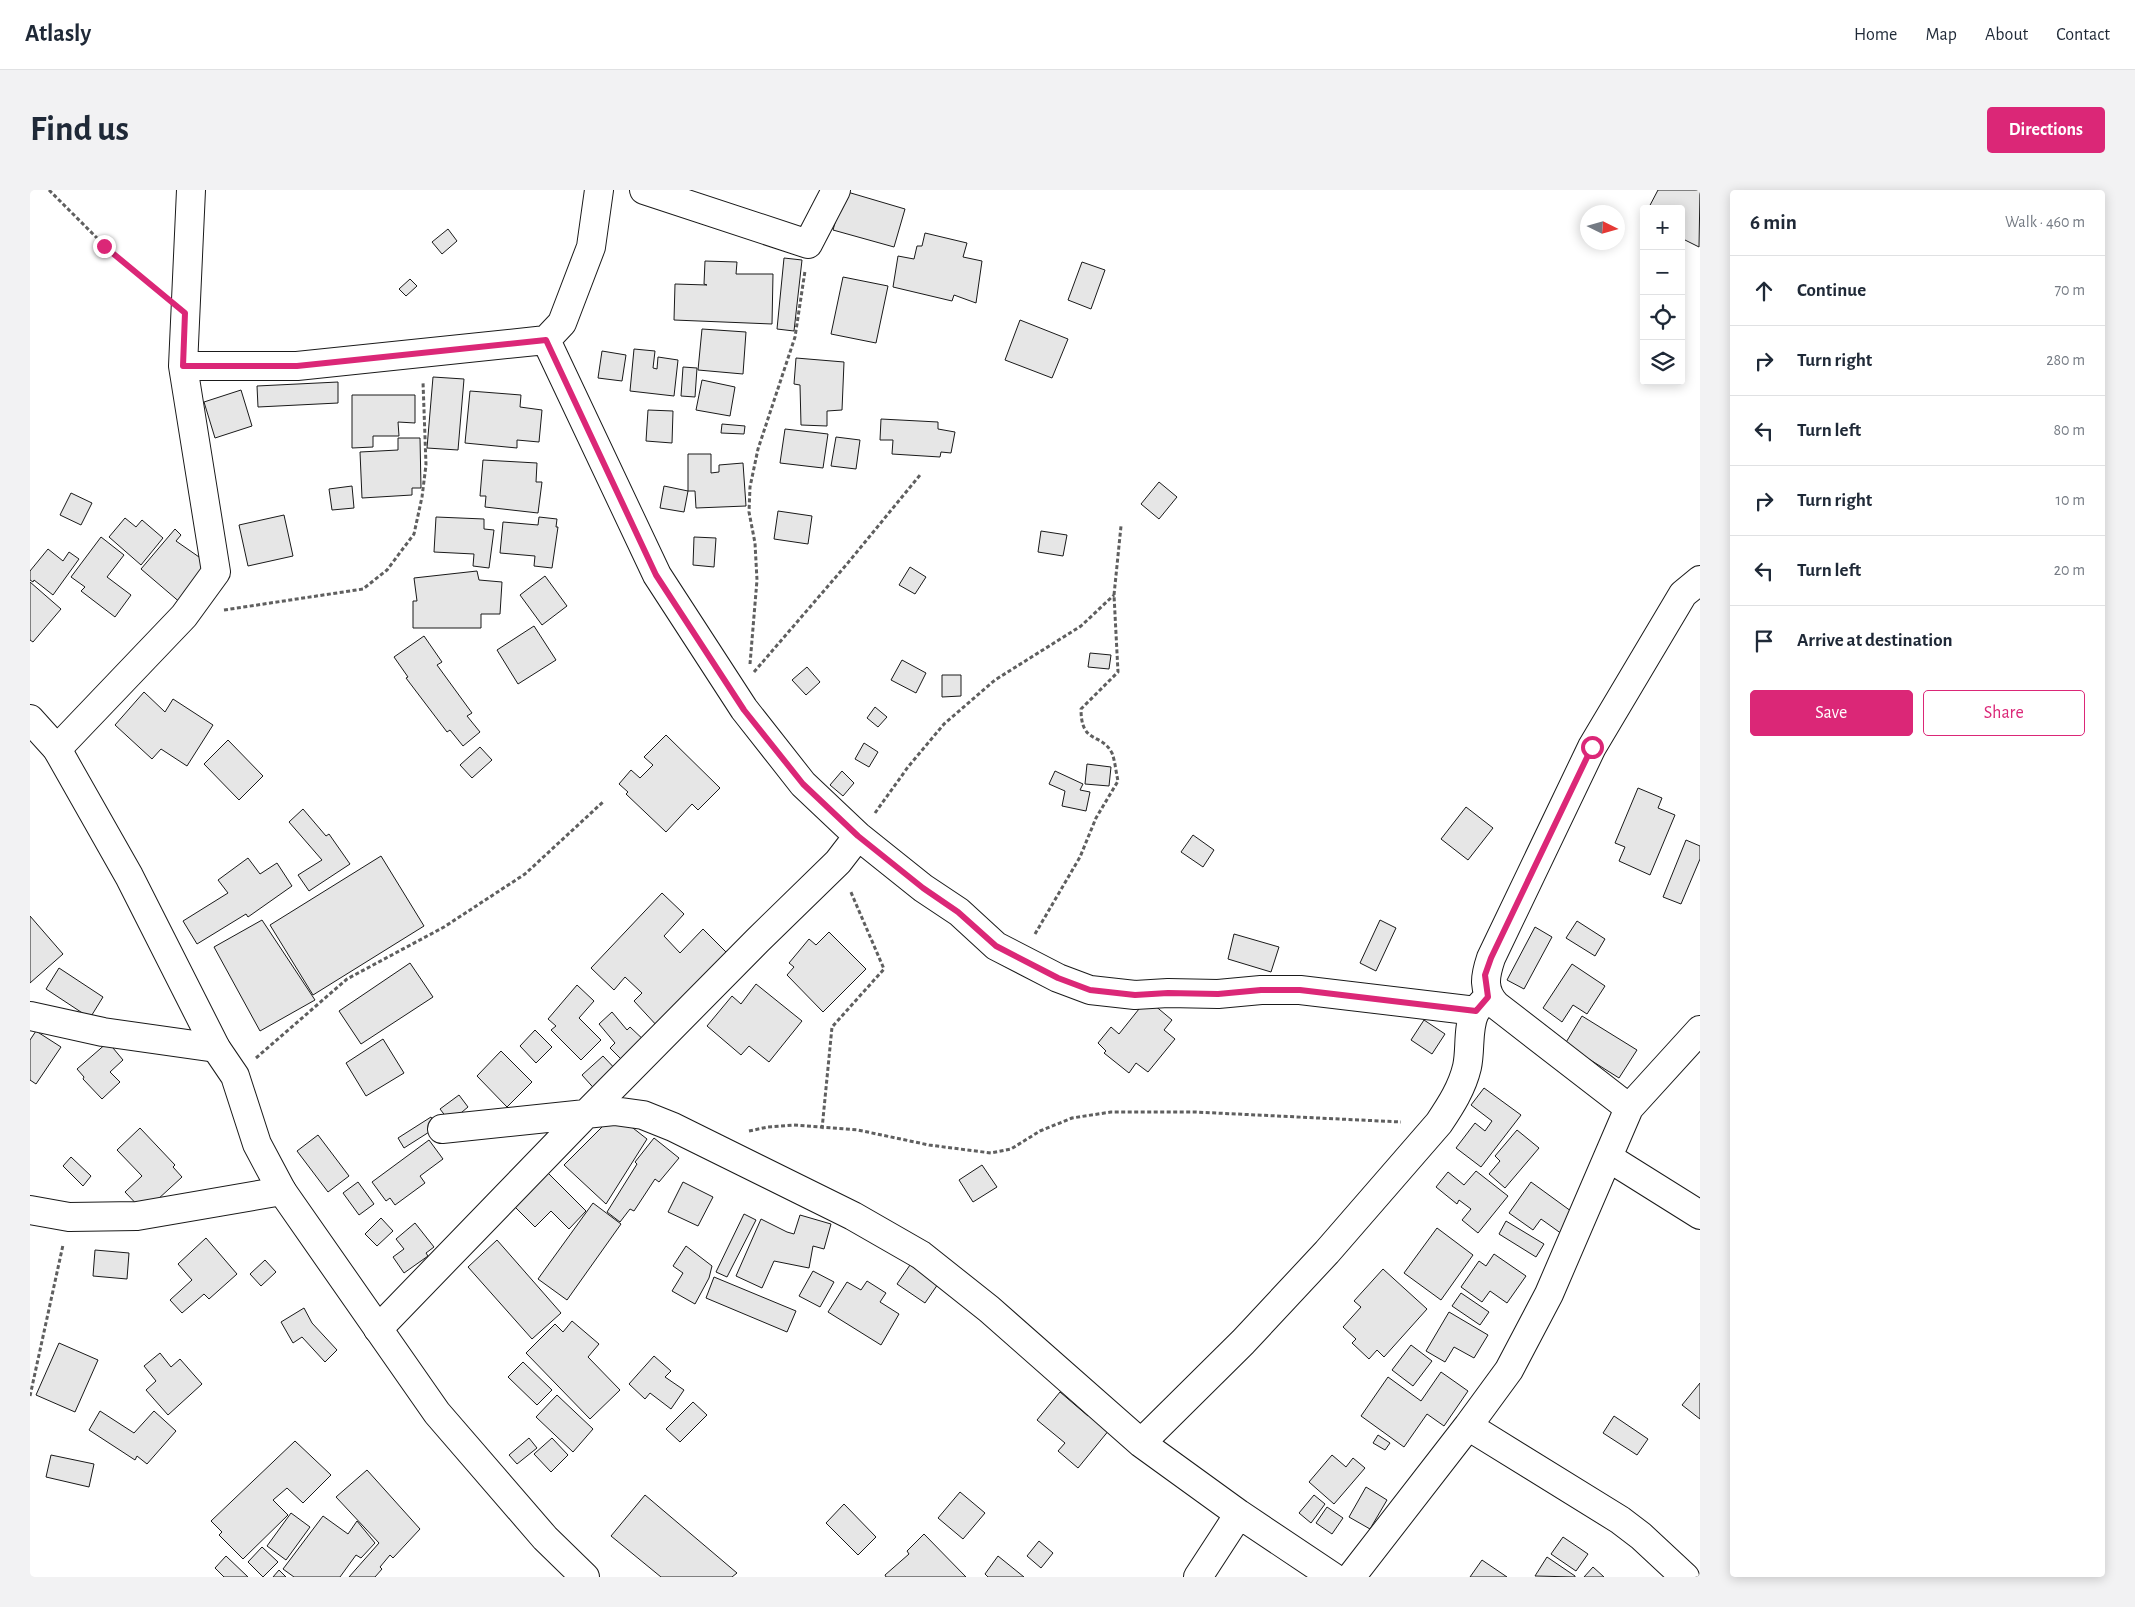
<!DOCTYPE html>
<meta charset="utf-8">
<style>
:root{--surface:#fff;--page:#f2f2f3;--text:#1f2937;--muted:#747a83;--line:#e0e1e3;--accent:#db2777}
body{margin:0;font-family:"Alegreya Sans",sans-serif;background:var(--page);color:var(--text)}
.controls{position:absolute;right:15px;top:15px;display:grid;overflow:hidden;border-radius:5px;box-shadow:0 2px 12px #0003}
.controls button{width:45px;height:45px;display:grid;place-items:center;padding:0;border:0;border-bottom:1px solid var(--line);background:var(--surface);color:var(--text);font:25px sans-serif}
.compass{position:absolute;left:1550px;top:15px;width:45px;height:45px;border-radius:50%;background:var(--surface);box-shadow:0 2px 12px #0003;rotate:95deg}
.stop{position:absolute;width:15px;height:15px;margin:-11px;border:4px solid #db2777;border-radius:50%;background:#fff}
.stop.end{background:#db2777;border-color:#fff;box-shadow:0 1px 5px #0008}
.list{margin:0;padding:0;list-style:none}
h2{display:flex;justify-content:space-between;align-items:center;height:65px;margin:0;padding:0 20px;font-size:21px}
h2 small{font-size:16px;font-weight:400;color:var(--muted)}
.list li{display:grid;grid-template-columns:32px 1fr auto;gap:15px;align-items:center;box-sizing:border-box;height:70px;padding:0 20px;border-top:1px solid var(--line)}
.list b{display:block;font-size:19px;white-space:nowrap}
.list em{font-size:16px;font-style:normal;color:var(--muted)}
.actions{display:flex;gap:10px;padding:15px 20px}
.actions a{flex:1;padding:11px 0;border:1px solid var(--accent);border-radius:5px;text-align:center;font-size:18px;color:var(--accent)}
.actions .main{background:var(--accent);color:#fff}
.icon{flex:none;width:28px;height:28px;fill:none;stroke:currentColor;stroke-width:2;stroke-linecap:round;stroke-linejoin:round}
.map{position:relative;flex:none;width:1670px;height:1387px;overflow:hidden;border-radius:5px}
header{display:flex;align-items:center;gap:30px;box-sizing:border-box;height:70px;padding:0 25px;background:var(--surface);border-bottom:1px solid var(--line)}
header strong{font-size:24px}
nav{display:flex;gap:28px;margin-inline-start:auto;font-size:18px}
.intro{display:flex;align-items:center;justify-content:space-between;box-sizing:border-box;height:120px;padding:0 30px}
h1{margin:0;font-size:35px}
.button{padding:12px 22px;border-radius:5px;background:var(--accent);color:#fff;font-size:18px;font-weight:700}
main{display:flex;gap:30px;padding:0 30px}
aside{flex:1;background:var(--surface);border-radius:5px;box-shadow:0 2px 12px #0003}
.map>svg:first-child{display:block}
.building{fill:#e6e6e6;stroke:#1a1a1a}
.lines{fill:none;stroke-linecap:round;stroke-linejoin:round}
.minor-casing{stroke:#1a1a1a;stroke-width:30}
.tertiary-casing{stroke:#1a1a1a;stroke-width:30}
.path{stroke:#5f5f5f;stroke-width:3;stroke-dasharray:4 2.5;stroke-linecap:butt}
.minor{stroke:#fff;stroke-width:28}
.tertiary{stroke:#fff;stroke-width:28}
.route{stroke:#db2777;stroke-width:6}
</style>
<header>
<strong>Atlasly</strong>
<nav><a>Home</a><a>Map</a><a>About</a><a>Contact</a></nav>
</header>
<div class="intro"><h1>Find us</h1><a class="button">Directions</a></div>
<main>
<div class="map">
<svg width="1670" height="1387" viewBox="0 0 1670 1387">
<rect width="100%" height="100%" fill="#fff"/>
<!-- building -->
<path class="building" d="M1628,0H1670L1669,57L1651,48V19H1618Z
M814,1L875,19L864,57L803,40Z
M418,39L427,51L412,64L402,52Z
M895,43L937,53L933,67L952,71L946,113L924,105L922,111L863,97L868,66L884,69L887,56H892Z
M754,68L772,70L764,141L747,139Z
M675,71L707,72L706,84H743L742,134L644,130L645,94L677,95L674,94Z
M1052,72L1075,80L1061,119L1038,110Z
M813,87L858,96L846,153L801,144Z
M380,89L387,96L376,106L369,99Z
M990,130L1038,149L1022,188L975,170Z
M672,139L716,142L713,184L668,180Z
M604,159L625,161L623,178L627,179L628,167L648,170L644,206L600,201Z
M572,161L596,165L592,191L568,188Z
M766,168L814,172L812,220L797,221V236L771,235L770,195L764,194Z
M653,177L667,178L665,207L651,206Z
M403,187L434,189L428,260L397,258Z
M672,190L705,197L700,226L666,220Z
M308,192V213L228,217L227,196Z
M211,200L222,236L185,248L174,212Z
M440,201L491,205L490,217L512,220L509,252L487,250V258L435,253Z
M322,205H385V233L368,232L369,246H343V257L322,258Z
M618,220L643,221L642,253L616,251Z
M851,229L908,232V239L925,242L921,263L911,262L910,267L862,264L863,250H850Z
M692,234L715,236L714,244L691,243Z
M755,239L798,244L793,278L750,273Z
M806,247L830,250L826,279L801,276Z
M368,248H390L391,298H382V305L332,308L330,262L368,260Z
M658,264H681V283L689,282V275L713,273L716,316L666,318L665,301H658Z
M453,270L507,273L506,292H512L508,323L455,317L456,306H450Z
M1129,292L1147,307L1129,329L1111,314Z
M322,296L324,318L302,320L299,299Z
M634,296L658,301L654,322L630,318Z
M41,303L62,313L51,335L30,325Z
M748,321L782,326L778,354L744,349Z
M254,325L263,366L218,376L209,335Z
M406,327L454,329V339L464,340L459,378L443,376L444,364L404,362Z
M509,327L527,329L526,337H528L522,378L504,376L505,366L470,363L473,332L508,335Z
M95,328L106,337L112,330L133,348L111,375L79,347Z
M145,339L151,345L146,351L182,376L152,414L111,379Z
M1011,341L1037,345L1033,366L1008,362Z
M71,347L94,365L77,387L101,405L85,427L51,401L55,397L41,387Z
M664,347L686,348L684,377L663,375Z
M18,359L33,371L39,362L49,369L23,405L4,390L3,392L0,390V381Z
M880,377L896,387L885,404L869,395Z
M447,381L449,390L472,392L470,424H451V438H383V411H387L384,388Z
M515,386L537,416L512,435L490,405Z
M0,392L31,419L3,452L0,450Z
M504,436L526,470L488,494L467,460Z
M394,446L412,472L407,475L442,523L437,526L450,542L433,556L420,540L417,542L376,488L378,487L364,467Z
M1060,463L1081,465L1079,479L1058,477Z
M872,470L896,483L886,503L861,490Z
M777,477L790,492L776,505L762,490Z
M912,485H931V506L912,507Z
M114,502L135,522L143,509L183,535L157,576L131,559L122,569L85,535Z
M845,517L857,527L848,537L837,528Z
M636,545L690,598L668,620L662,614L636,642L596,604L598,602L589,594L601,580L610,588L623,575L614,567Z
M198,550L233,586L209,610L174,574Z
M834,553L848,562L839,577L825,569Z
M450,557L462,570L442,588L430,575Z
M1057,574L1081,577L1079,596L1055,594Z
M812,581L824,593L813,606L800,595Z
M1025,581L1053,594L1050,600L1060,602L1056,621L1032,616L1035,601L1019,594Z
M1608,598L1632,608L1628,618L1645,625L1620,685L1589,671L1595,657L1585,653Z
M1436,617L1463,638L1438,670L1411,649Z
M273,619L296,646L299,644L320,674L279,701L268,685L292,670L259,632Z
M1163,645L1184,660L1173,677L1151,662Z
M1656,650L1670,656V669L1651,714L1633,707Z
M351,666L394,736L283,805L240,735Z
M218,668L230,684L247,673L262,696L218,727L216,724L167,754L153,731L198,703L188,690Z
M632,703L654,724L634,746L650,763L673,739L702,768L629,838L604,811L612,803L595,787L584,800L561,778Z
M0,726L33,764L0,793Z
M232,730L285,810L230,841L184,757Z
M1350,730L1366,738L1346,781L1330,773Z
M1547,731L1575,749L1565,766L1536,748Z
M1505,737L1522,747L1494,799L1477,790Z
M799,742L836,779L793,822L757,785L764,777L759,773L779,749L786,755Z
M1204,744L1249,757L1241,782L1198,769Z
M380,773L403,807L331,854L309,821Z
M1542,774L1575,796L1557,824L1543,815L1532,832L1513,818Z
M29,778L73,807L60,828L16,799Z
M726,794L772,831L739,872L719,856L711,865L677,836L702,806L711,814Z
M547,795L564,811L549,828L571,850L551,870L521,840L526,836L518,829Z
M1117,809L1142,830L1134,840L1145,849L1118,882L1106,873L1099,883L1074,863L1076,861L1068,853L1081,837L1089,844Z
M582,822L597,840L600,837L617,853L597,875L580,858L585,853L569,834Z
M1552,826L1607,860L1589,888L1535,854Z
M1394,830L1415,844L1402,864L1381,850Z
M505,840L522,857L506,873L490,856Z
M6,841L31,857L6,894L0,890V850Z
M353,849L374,883L336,906L316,873Z
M78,852L93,870L80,882L90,892L72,909L53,889L54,887L47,879Z
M471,861L502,892L477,917L447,886Z
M573,866L590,884L569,904L552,885Z
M1454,898L1491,925L1451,977L1426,958L1445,933L1455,941L1462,931L1441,915Z
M429,905L438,917L420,932L410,919Z
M585,924L617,949L576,1014L534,975Z
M401,927L407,937L374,958L368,948Z
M110,938L145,975L143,977L152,987L114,1022L95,1002L112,986L87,960Z
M1487,940L1509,958L1475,998L1459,984L1470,971L1465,966Z
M288,945L319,986L298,1002L267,961Z
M624,948L649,968L629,992L625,989L604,1021L600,1019L590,1032L577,1022L607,974L605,972Z
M399,950L413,969L390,986L395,993L365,1015L360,1008L356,1011L342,992Z
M41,967L61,986L53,996L33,976Z
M952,975L967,997L943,1012L929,990Z
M1446,981L1478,1006L1448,1043L1432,1030L1441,1019L1429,1010L1427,1014L1406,997L1418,982L1434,995Z
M517,982L556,1021L539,1039L521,1021L505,1037L484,1016Z
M328,992L344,1014L329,1025L313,1003Z
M653,992L683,1007L668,1036L638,1022Z
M1501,992L1545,1024L1532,1044L1511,1029L1503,1040L1479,1023Z
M563,1013L591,1034L537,1110L508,1089Z
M714,1024L726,1030L697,1087L686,1082Z
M770,1025L801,1034L794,1059L783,1056L779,1078L744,1071L732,1098L706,1086L731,1029L757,1042L764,1044Z
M351,1028L363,1041L347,1056L335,1044Z
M1476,1031L1514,1054L1506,1067L1469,1044Z
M385,1033L404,1057L396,1063L398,1066L374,1083L363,1067L374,1059L366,1049Z
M1407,1038L1443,1065L1411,1110L1374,1083Z
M176,1048L207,1084L179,1109L174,1104L152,1123L140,1110L162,1090L148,1074Z
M467,1050L531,1123L502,1149L438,1077Z
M656,1056L682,1076L679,1088L665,1114L642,1101L653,1083L643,1076Z
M65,1060L99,1063L97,1089L63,1086Z
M1464,1064L1496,1086L1477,1113L1460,1101L1452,1112L1431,1097L1449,1071L1456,1076Z
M235,1070L246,1082L231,1096L220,1084Z
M880,1075L908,1094L895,1113L867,1094Z
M1353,1079L1397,1119L1354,1167L1347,1160L1339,1169L1322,1153L1326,1149L1313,1137L1331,1117L1324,1111Z
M783,1081L804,1092L790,1117L769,1106Z
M684,1087L766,1121L757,1142L676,1108Z
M837,1091L856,1103L850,1112L869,1124L851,1155L798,1122L817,1092L831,1100Z
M1431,1103L1459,1122L1450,1135L1422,1116Z
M274,1118L282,1133L307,1160L295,1172L272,1147L263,1153L251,1132Z
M1419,1122L1458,1145L1444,1168L1424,1157L1415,1172L1396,1161Z
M542,1131L569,1154L558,1167L590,1200L560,1229L496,1163L525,1134L533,1142Z
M29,1153L68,1170L45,1222L6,1205Z
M1381,1155L1402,1171L1383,1196L1362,1180Z
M130,1163L141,1177L150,1169L172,1194L138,1225L116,1200L126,1191L114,1176Z
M624,1166L641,1181L635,1187L654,1200L641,1219L620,1203L615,1209L599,1194Z
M493,1172L522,1200L507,1215L478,1187Z
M1411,1182L1438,1201L1414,1236L1397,1224L1374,1257L1331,1226L1358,1187L1391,1211Z
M1670,1193V1229L1652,1215Z
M1030,1202L1058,1226L1064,1218L1084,1234L1048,1278L1028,1261L1035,1253L1007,1230Z
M527,1205L563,1239L543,1262L506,1227Z
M663,1212L677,1225L650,1252L636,1239Z
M70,1221L104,1243L124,1221L146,1241L117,1274L107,1266L105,1270L59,1240Z
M1584,1226L1618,1249L1607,1265L1573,1243Z
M1348,1245L1360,1253L1355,1260L1343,1253Z
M499,1248L507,1258L487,1274L479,1265Z
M522,1248L538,1265L521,1282L504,1264Z
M265,1251L301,1285L273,1313L257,1298L243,1310L258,1325L213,1369L189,1345L192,1342L181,1331Z
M21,1265L64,1274L59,1297L16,1287Z
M1302,1265L1316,1277L1323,1268L1335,1278L1304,1314L1279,1292Z
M337,1280L390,1339L363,1368L360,1365L350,1377L352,1379L345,1387H319L349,1353L306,1307Z
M1336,1297L1357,1310L1340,1339L1319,1327Z
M930,1302L955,1323L933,1349L908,1328Z
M615,1305L707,1383L702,1387H631L581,1346Z
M1284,1305L1295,1314L1281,1333L1269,1323Z
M814,1314L846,1347L828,1365L796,1333Z
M1297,1317L1313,1328L1302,1344L1286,1333Z
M261,1323L280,1337L256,1370L237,1356Z
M293,1326L318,1344L327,1331L345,1353L331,1368L326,1365L310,1387H264L253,1379Z
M894,1344L936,1387H856L855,1385L879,1364L877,1361Z
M1533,1347L1558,1364L1546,1381L1521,1364Z
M1009,1351L1023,1363L1011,1378L997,1366Z
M232,1357L248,1372L233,1387L218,1372Z
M196,1366L218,1387H194L185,1378Z
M968,1366L994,1387H958L955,1384Z
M1517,1367L1545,1386V1387L1505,1386Z
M1452,1370L1477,1387H1440Z
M1563,1377L1574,1387H1554Z
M249,1380L256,1387H243Z"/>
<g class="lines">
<defs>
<path id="minor" d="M614,0L778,54L806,0
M516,150L627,385L714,519L773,594L828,646L893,698L929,722L966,756L1028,788L1060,800L1105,805L1138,803L1188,804L1231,800H1270L1446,821
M153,176H267L516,150L532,133L561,57L569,0
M27,559L154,426L186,382L153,176L161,0
M0,826L73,842L186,858
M1599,918L1466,815C1452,800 1455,786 1461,768L1562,557L1653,404L1670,390
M412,939L584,921L613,925L643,937L823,1026L891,1065L959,1119L1111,1253L1209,1324L1303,1387
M1579,968L1670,1025
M0,1020L39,1027L107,1026L252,1001
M348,1139L557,923L728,750L808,672L828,646
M1438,1236L1590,1330L1611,1346L1655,1387
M1111,1253L1213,1152L1297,1062L1409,933C1421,915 1432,898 1437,877C1441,859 1437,839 1445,822C1448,817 1454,812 1458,807
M1168,1387L1209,1324
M1321,1387L1438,1236L1479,1180L1519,1104L1599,918L1670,840"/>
<path id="tertiary" d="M0,529L27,559L99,686L186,858L205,886L227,954L252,1001L407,1223L515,1348L555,1387"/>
</defs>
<!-- minor casing -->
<use href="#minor" class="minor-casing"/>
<!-- tertiary casing -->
<use href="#tertiary" class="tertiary-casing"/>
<!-- path -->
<path class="path" d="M19,0L74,55L128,100
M194,420L333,399L357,380L384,344L392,307L396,275L393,192
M720,474L727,390L725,353L719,322L720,297L728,259L765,147L775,81
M724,482L817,374L890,285
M845,623L878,577L914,534L965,490L1051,436L1084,405
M1005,744L1050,667L1066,628L1088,591C1086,582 1085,571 1082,563C1071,542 1051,555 1051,519L1088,482L1084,405L1091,336
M226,868L317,789L414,737L495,684L574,611
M792,939L802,837L854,779L820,700
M719,941L738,937L764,935L828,940L899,955L961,963L981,959L1010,941L1042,928L1081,922H1165L1371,932
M0,1206L33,1055"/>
<!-- minor -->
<use href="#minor" class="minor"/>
<!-- tertiary -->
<use href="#tertiary" class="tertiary"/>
</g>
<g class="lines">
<!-- route -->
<path class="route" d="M74,56L155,123L153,176H267L516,150L626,385L714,520L773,594L828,646L893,698L928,722L966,756L1028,788L1060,800L1105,805L1138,803L1188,804L1231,800H1270L1446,821L1458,807L1455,785L1461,768L1562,557"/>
</g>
</svg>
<div class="controls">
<button>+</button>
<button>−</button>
<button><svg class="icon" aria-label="locate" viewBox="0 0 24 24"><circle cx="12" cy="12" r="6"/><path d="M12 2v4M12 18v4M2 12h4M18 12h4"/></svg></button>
<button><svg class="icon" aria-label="layers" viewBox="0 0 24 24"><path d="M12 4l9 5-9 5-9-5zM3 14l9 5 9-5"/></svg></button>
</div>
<svg class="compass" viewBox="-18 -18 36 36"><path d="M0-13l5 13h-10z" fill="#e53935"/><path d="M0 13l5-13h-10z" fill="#747a83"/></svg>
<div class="stop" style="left:1562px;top:557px"></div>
<div class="stop end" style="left:74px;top:56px"></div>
</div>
<aside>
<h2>6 min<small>Walk · 460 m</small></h2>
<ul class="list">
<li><svg class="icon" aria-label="ahead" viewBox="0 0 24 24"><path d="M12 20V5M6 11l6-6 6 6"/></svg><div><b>Continue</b></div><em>70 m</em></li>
<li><svg class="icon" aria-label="right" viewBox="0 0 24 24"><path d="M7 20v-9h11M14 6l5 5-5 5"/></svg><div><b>Turn right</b></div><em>280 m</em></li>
<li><svg class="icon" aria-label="left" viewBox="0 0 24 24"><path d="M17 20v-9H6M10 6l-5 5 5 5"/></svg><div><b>Turn left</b></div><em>80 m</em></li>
<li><svg class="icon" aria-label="right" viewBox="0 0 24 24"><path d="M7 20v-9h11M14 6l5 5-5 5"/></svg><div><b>Turn right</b></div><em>10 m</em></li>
<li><svg class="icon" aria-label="left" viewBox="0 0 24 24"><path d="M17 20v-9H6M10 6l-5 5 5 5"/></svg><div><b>Turn left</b></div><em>20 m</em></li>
<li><svg class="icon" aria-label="arrive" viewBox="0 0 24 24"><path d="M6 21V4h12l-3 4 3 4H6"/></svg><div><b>Arrive at destination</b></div></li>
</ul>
<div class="actions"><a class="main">Save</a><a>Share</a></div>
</aside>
</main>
